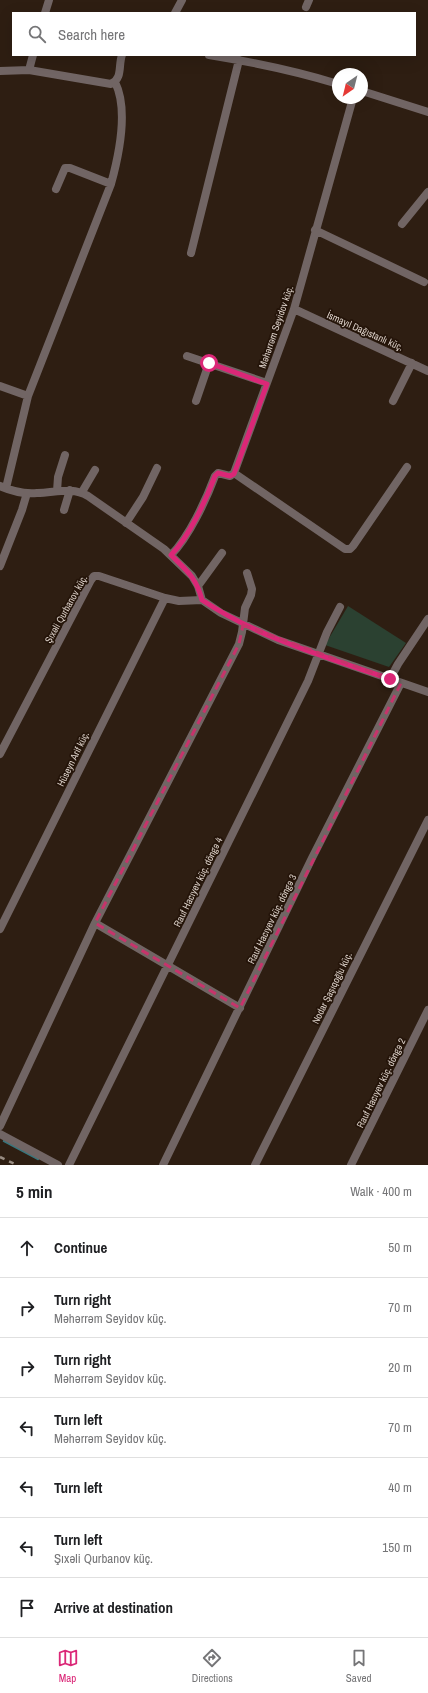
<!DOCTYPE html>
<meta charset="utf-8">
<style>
:root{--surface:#fff;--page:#f6f6f6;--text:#202124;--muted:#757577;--line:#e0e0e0;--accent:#db2777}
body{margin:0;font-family:"Archivo Narrow",sans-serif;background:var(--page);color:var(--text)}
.compass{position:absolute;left:332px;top:68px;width:36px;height:36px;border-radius:50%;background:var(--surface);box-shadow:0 4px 16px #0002;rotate:215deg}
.stop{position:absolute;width:12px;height:12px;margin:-9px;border:3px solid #db2777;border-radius:50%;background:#fff}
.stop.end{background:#db2777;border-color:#fff;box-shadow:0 1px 4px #0008}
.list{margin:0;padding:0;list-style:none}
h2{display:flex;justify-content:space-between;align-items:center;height:52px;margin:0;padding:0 16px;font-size:17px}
h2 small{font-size:13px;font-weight:400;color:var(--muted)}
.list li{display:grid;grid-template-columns:26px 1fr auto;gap:12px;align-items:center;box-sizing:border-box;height:60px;padding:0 16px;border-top:1px solid var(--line)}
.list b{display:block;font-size:15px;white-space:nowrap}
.list p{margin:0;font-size:13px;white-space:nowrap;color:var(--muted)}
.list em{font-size:13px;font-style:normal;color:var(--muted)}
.icon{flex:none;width:22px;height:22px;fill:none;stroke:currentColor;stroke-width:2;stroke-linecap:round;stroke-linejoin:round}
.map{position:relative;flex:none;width:428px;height:1165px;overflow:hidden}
.search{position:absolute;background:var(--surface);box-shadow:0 4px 16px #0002;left:12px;right:12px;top:12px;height:44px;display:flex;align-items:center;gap:10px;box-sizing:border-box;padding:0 14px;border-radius:0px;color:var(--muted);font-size:15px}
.sheet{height:472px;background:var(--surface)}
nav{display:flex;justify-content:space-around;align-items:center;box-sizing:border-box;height:56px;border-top:1px solid var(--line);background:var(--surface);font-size:11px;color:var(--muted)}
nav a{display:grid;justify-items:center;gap:2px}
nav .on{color:var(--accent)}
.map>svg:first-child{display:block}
.green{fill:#2b4131}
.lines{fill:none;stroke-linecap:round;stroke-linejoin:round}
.stream{stroke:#38767d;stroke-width:2.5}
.street{stroke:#716564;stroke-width:8}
.rail{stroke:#988c82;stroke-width:2.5;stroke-dasharray:5 5;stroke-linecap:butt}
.route{stroke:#db2777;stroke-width:5}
.marked{fill:none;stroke:#c6346b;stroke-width:3;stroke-dasharray:8 5;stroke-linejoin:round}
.labels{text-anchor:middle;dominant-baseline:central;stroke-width:3.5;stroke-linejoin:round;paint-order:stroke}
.street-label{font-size:10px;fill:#dbd0c8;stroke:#241409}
</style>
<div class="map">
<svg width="428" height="1165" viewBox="0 0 428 1165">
<rect width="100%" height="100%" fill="#2e1e12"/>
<!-- green -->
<path class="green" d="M348,606L406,643L389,667L325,645Z"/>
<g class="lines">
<!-- stream -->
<path class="stream" d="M4,1141L38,1159"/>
<!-- street -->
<path class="street" d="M306,7L309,0
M45,13L49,0
M175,13L182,0
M209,55C252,62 296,71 338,84
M29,70L33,55
M0,71L29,70L111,84C123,78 118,66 122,55
M362,91L428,112
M56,189L65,168H70L111,184
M402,224L428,192
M315,230L424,282
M191,253L239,60
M294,309L428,371
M187,356L267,383
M0,386L28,396
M196,401L209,363
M393,401L412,363
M234,473L345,549H350L353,546L407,467
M0,486C11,491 24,494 37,493C55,493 71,486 88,496L164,549L192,576L198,586L202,600
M6,488L28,396L111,184C119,155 129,110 115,82
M57,491L58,477L65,455
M82,492L95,470
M64,510L70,490
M126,523L143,497L157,468
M171,555C189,537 206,500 215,476L218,473L230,476L234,473L294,309L353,98
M0,566L22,510L27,493
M198,586L222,553
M390,679L398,664L428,619
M0,754L91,580L94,576H99L165,598L179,601L202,600L221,613L278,640L428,692
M95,923L240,1008
M0,929L165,598
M0,1126L95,923L239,644L242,632L245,608L251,595L252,589L247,573
M0,1134L58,1165
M69,1165L308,681L327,632L340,607
M163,1165L312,858L401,683
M255,1165L428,820
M351,1165L428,1010"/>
<!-- rail -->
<path class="rail" d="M0,1157L17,1165"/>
</g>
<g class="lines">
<!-- route -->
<path class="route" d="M209,363L267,384L234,474L230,476L218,473L215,476C206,500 189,537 171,555C187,571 196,577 202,600C259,638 326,657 390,679"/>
</g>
<!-- marked area -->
<path class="marked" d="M243,625L401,683L240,1008L95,923L239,644Z"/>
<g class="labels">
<!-- street labels -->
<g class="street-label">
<text transform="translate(276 327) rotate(-71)">Məhərrəm Seyidov küç.</text>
<text transform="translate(365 331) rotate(24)">İsmayıl Dağıstanlı küç.</text>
<text transform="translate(66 609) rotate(-61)">Şıxəli Qurbanov küç.</text>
<text transform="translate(73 759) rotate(-64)">Hüseyn Arif küç.</text>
<text transform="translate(198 882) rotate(-64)">Rauf Hacıyev küç. döngə 4</text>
<text transform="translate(272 919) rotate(-64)">Rauf Hacıyev küç. döngə 3</text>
<text transform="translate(332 988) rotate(-64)">Nodar Şaşıqoğlu küç.</text>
<text transform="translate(381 1083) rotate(-64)">Rauf Hacıyev küç. döngə 2</text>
</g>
</g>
</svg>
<svg class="compass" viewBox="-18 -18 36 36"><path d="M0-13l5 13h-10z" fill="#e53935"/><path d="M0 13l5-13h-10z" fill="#757577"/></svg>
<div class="stop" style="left:209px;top:363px"></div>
<div class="stop end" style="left:390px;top:679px"></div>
<div class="search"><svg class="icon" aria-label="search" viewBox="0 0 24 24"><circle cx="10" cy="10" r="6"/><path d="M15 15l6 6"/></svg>Search here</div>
</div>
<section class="sheet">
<h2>5 min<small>Walk · 400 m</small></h2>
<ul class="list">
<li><svg class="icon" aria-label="ahead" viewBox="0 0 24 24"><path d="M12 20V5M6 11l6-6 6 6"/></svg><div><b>Continue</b></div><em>50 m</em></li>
<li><svg class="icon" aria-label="right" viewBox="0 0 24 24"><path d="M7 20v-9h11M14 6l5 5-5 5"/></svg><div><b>Turn right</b><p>Məhərrəm Seyidov küç.</p></div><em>70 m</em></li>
<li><svg class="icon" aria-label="right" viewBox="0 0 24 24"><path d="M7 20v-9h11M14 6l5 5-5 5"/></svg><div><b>Turn right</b><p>Məhərrəm Seyidov küç.</p></div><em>20 m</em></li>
<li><svg class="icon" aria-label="left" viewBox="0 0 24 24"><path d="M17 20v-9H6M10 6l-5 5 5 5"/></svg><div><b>Turn left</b><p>Məhərrəm Seyidov küç.</p></div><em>70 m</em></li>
<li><svg class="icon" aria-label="left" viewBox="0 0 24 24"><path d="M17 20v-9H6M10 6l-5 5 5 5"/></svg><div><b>Turn left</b></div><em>40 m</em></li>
<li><svg class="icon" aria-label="left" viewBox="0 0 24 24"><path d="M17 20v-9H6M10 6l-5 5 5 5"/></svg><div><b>Turn left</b><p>Şıxəli Qurbanov küç.</p></div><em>150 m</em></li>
<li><svg class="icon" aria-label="arrive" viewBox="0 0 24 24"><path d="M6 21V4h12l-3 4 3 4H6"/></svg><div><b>Arrive at destination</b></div></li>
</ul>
</section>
<nav>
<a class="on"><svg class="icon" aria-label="map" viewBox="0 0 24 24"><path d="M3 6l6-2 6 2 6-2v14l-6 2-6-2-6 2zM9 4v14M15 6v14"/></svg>Map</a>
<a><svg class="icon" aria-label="directions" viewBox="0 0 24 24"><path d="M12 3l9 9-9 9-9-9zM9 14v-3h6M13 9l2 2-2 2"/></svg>Directions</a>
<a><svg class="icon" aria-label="saved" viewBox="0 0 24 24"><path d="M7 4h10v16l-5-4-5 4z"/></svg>Saved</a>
</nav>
